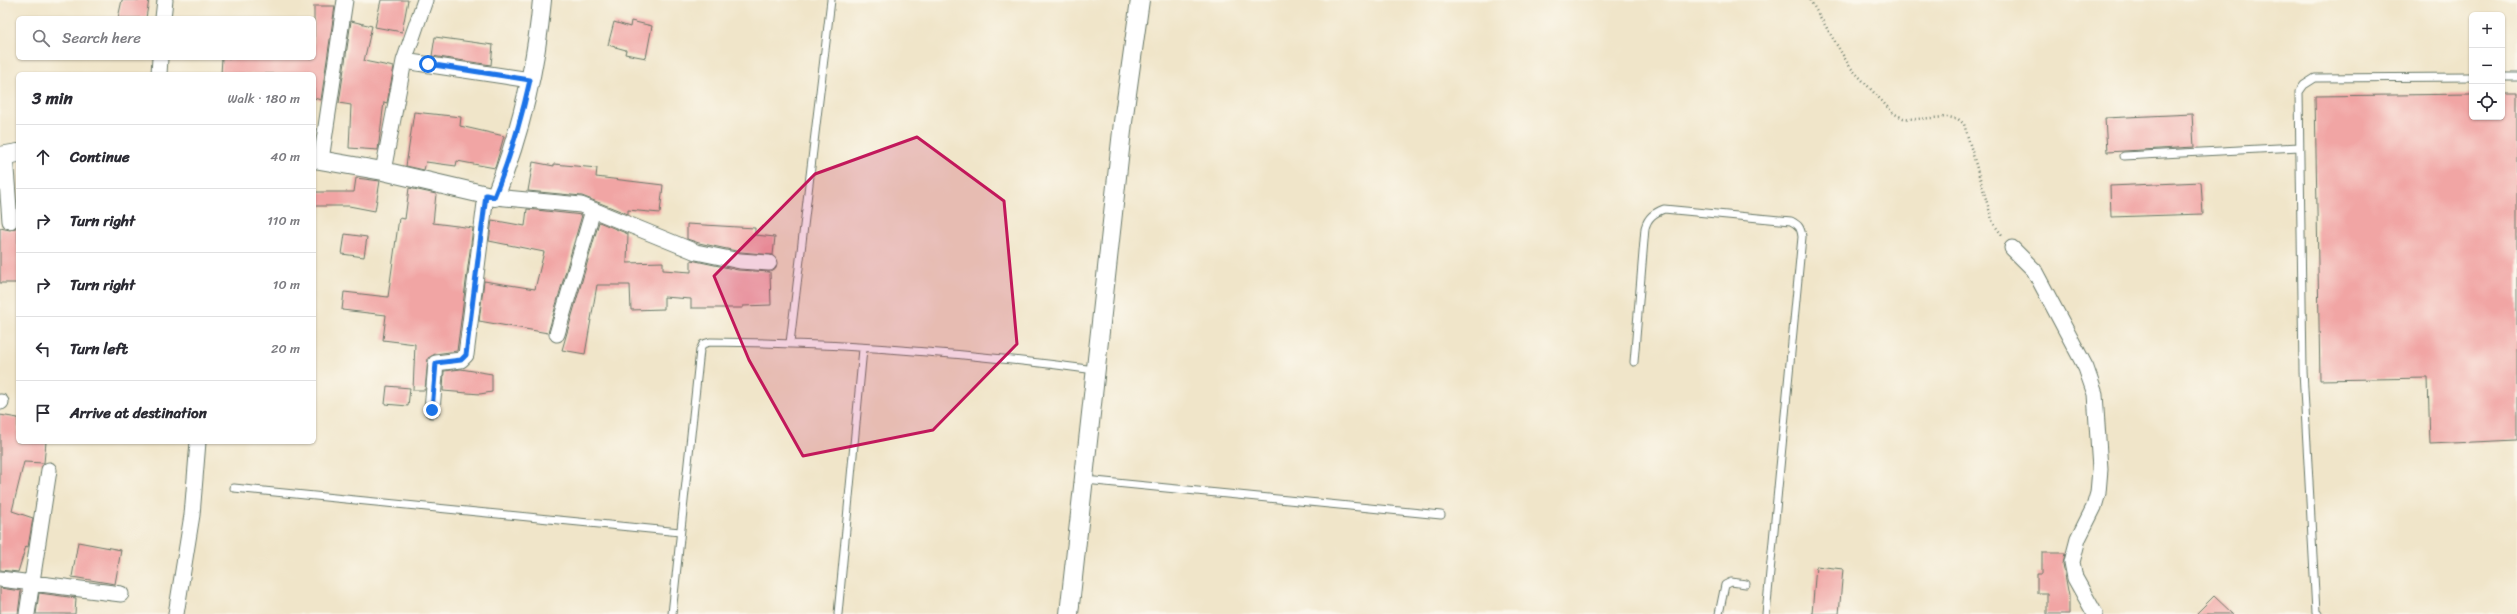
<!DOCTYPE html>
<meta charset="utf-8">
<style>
:root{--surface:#fff;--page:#f7f7f7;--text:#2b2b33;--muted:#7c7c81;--line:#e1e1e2}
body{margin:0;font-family:Sriracha,sans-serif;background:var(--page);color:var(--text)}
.controls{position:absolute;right:12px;top:12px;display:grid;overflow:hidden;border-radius:6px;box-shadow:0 1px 3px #0004}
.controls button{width:36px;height:36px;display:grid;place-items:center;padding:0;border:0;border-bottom:1px solid var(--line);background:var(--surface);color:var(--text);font:20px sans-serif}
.stop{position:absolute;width:12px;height:12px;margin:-9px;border:3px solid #1a73e8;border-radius:50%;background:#fff}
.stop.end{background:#1a73e8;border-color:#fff;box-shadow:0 1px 4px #0008}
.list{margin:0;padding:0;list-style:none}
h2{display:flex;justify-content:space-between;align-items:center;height:52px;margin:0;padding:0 16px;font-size:17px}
h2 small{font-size:13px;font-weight:400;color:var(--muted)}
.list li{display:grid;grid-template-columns:26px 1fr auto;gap:12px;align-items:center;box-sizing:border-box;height:64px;padding:0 16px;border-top:1px solid var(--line)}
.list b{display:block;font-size:15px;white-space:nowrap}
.list em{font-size:13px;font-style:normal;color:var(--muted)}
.icon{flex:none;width:22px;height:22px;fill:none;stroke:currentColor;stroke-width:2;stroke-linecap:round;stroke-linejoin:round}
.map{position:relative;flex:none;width:2517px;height:614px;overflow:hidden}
.search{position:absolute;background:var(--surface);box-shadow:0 1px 3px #0004;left:16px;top:16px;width:300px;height:44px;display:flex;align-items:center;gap:10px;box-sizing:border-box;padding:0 14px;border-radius:6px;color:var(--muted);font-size:15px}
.panel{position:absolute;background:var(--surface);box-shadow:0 1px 3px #0004;left:16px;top:72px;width:300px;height:372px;border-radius:6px}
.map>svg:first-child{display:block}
.building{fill:#f1a5a4}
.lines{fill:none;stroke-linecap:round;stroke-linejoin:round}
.service-casing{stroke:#687868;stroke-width:9}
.minor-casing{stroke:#687868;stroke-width:17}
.tertiary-casing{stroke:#687868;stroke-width:20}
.path{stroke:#687868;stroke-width:2.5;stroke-dasharray:1 3;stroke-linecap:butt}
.service{stroke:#fff;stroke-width:7}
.minor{stroke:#fff;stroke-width:15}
.tertiary{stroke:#fff;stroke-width:18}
.route{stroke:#1a73e8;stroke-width:5}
.marked{fill:#c2185b;fill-opacity:0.2;stroke:#c2185b;stroke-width:3;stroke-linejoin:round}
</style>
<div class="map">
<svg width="2517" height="614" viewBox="0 0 2517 614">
<rect width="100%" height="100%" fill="#fbf7ec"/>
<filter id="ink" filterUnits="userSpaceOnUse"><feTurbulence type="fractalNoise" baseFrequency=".025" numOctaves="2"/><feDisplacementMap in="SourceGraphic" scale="8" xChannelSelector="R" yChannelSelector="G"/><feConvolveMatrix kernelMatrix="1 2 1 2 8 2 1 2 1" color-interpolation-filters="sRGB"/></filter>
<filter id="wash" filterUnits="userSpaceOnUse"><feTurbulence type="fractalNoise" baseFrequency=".012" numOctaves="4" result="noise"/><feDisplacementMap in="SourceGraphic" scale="16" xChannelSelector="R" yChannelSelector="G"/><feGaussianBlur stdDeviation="0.9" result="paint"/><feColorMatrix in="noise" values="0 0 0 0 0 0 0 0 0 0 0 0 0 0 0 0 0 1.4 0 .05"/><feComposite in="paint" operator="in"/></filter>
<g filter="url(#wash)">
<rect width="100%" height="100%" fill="#f0e5c9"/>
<g id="blocks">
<!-- building -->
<path class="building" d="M122,0H149L146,18H118Z
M381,0H408L402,32L375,27Z
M314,6H335L321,100L314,98V74H221L222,58H314Z
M351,21L372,26L364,61L394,67L387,103L384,102L378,150L349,148L351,105L339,103Z
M631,21L652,26L646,58L625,54L626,50L608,45L614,22L630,27Z
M435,37L493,45L491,65L432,56Z
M2502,93H2517V440L2430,444L2428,378L2320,380L2315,96L2472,94V117H2502Z
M414,112L461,117L460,126L504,136L495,168L457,161L456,166L426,162L424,170L406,166Z
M2192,114L2194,147L2107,152L2105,118Z
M533,162L554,166V164L597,168L596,177L663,185L660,213L628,210V214L582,196L528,191Z
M356,178L380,181L375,211L349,206H314V192H354Z
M2201,182L2203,214L2111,217L2110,186Z
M409,188L436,194L433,223L473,228L457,351L435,354L428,358L425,390H413L415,344L383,340L386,315L342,310L344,292L388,297L399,218L405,219Z
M527,209L582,215L548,333L479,321L484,281L535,289L544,252L489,241L492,220L525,226Z
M599,222L628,234L627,263L663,262V270L691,272V260L738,270L770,272L771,305L743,306V308H691V299L664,297V309L631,310L630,285H597L585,354L562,350Z
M687,224L755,228V235L775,237L773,255L741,252L699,243L687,239Z
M18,227V283H0V228L10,230Z
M345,234L367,237L364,257L342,254Z
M461,369L492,374V392L480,394L443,391L444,371Z
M387,386L410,388L408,406L385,404Z
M0,415L18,418V442H46L44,463L24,462L12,511L33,518L28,547L26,546L18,572L0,570Z
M78,542L121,550L115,584L72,577Z
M2042,553H2065L2063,564L2069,596V614H2047V593H2037V574H2042Z
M1816,566L1843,569L1839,614H1812Z
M0,588L21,591L18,614H0Z
M39,593L76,598L75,614H36Z
M2214,596L2233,614H2196Z"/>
</g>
</g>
<g filter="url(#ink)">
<use href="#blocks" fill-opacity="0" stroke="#687868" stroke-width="1"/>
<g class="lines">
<defs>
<path id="service" d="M2502,77H2517
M2124,156L2299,147
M790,343L831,0
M1634,362L1645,228C1648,217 1654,213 1664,209L1791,221C1799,225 1801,228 1802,237L1766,614
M1085,480L1441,515
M234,488L680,532
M672,614L700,350L703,344L710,342C839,343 968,353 1095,370
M838,614L863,349
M1719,614L1725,585L1731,582L1746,584
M2318,614L2316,612L2303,371L2299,92L2304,85L2315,78L2472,77"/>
<path id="minor" d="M163,18L165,0
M404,61L425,0
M159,74L160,58
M5,156L10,221
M321,160L345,0
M383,171L404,61L530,80
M495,197L581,205L696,252L740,261L769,263
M2012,248L2034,270L2086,368L2095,394L2100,469L2098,493L2094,507L2078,539L2072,562L2075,578L2095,614
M557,334L593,210
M0,402H1
M432,410L436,363L461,360L466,355L486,195
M0,579L121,594
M27,614L49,470
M176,614L192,515L198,442"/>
<path id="tertiary" d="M0,156L18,153
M314,159L383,171L495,197C520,134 536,68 542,0
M1069,614L1123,122L1140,0"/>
</defs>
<!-- service casing -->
<use href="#service" class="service-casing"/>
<!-- minor casing -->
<use href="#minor" class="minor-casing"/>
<!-- tertiary casing -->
<use href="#tertiary" class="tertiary-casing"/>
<!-- path -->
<path class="path" d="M1810,0L1850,67L1893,113L1903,118L1915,119L1948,117L1958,119L1964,124L1993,223L2002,235"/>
<!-- service -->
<use href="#service" class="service"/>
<!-- minor -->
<use href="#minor" class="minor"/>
<!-- tertiary -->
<use href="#tertiary" class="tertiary"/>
</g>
</g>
<g class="lines" filter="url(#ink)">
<!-- route -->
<path class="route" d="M428,64L530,80C521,120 510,159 494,197L486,195L466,355L461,360L436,363L432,410"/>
</g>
<!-- marked area -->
<path class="marked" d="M917,137L1004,201L1017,344L933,430L803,456L749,360L714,276L815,174Z"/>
</svg>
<div class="controls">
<button>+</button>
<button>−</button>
<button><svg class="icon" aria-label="locate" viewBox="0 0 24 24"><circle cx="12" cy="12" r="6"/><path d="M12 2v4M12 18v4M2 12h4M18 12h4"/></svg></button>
</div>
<div class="stop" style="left:428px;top:64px"></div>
<div class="stop end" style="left:432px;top:410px"></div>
<div class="search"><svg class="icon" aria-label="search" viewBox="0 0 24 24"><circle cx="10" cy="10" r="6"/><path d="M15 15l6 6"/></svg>Search here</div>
<section class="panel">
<h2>3 min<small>Walk · 180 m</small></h2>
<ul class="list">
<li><svg class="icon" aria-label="ahead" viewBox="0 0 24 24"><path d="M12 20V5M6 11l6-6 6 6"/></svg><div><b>Continue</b></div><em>40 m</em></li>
<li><svg class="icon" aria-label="right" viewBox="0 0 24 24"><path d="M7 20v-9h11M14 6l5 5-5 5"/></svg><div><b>Turn right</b></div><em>110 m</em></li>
<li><svg class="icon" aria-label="right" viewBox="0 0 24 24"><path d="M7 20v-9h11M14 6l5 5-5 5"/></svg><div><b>Turn right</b></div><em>10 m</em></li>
<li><svg class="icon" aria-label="left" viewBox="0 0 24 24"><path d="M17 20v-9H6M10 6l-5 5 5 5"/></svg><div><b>Turn left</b></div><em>20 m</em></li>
<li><svg class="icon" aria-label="arrive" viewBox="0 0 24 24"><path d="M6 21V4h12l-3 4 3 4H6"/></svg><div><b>Arrive at destination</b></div></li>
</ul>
</section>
</div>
